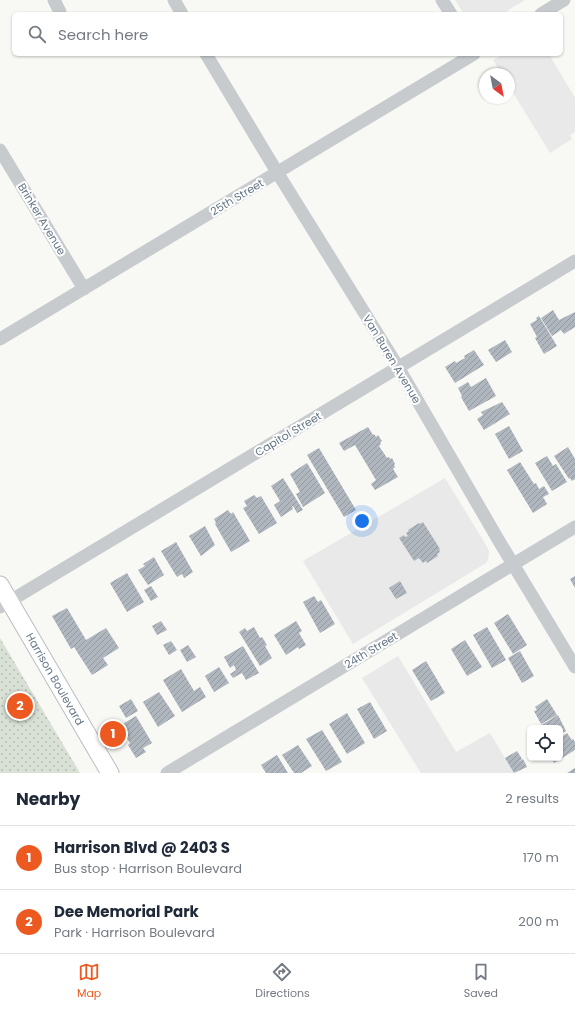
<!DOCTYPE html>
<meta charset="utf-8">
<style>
:root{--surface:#fff;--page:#f6f6f7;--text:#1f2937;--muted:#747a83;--line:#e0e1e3;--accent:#ec5a21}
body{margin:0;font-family:Poppins,sans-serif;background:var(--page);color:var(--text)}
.controls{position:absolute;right:12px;bottom:12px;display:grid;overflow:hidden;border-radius:6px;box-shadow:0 1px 3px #0004}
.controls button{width:36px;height:36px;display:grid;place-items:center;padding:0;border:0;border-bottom:1px solid var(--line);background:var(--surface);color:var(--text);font:20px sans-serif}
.compass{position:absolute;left:479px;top:68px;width:36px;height:36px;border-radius:50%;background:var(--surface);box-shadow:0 1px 3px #0004;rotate:148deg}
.you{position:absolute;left:362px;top:521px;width:14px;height:14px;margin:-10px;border:3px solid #fff;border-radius:50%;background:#1a73e8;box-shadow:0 0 0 6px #1a73e833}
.badge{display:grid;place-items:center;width:26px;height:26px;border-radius:50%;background:var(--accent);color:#fff;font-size:13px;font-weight:700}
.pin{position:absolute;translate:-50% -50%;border:2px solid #fff;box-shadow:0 1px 4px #0006}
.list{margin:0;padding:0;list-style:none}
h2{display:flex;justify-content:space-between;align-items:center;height:52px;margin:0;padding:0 16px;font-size:17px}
h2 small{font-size:13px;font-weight:400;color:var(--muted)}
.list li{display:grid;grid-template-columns:26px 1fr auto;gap:12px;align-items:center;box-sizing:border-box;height:64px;padding:0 16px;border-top:1px solid var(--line)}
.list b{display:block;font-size:15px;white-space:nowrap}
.list p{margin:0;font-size:13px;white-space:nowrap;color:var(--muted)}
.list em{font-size:13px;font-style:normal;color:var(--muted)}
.icon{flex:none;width:22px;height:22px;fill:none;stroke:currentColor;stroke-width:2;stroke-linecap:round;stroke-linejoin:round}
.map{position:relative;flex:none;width:575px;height:773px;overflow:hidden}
.search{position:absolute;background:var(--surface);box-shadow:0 1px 3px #0004;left:12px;right:12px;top:12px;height:44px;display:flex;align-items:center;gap:10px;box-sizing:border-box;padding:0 14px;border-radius:6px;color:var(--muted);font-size:15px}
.sheet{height:180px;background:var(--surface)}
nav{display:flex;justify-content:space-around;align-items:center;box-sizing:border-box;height:56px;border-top:1px solid var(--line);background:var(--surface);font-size:11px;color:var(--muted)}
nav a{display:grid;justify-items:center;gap:2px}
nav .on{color:var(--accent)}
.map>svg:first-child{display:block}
.built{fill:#e8e9e8}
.park{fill:url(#park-dots)}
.building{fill:url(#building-hatch)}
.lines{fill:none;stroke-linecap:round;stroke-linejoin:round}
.major-casing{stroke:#babec2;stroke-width:19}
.minor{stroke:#c7cbce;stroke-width:13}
.major{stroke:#fff;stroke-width:17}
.labels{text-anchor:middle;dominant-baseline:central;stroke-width:4;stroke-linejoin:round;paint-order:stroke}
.street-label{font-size:11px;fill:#657687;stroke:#fff}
</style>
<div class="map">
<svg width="575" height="773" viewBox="0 0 575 773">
<defs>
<pattern id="park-dots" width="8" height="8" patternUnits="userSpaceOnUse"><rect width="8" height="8" fill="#d9e0d5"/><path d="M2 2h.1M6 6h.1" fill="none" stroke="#b4bab2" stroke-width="1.8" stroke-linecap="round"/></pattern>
<pattern id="building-hatch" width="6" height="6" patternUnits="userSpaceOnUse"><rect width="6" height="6" fill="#afb6bd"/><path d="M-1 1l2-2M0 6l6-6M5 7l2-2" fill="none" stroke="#92999f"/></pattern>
</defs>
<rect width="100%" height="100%" fill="#f8f8f5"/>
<!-- built -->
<path class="built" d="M455,0H525L502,14H464Z
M504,54H549L575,98V132L570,135L572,139L550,153L509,86V74H502L493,60Z
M445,478L486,545L489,551L488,560L486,563L353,644L303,561Z
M398,656L456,752L490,733L514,773H421L362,678Z"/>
<!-- park -->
<path class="park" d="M0,638L80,773H0Z"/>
<!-- building -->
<path class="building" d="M553,310L559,320L575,312V327L564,334L561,330L552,336L541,318Z
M539,316L557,346L544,354L535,338L537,337L530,324L537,320L536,318Z
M505,340L512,352L496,362L488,350Z
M474,350L484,365L455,383L445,367L455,361L456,363L465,358L464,356Z
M486,378L496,396L469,411L461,397L462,396L458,388L468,382L471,387Z
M502,402L510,414L484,430L477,419L483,415L481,412Z
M509,426L523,451L509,459L495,434Z
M368,427L373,435L374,434L376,437L378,435L382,441L380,442L381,444L379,446L387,458L389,457L390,459L392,458L395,464L394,465L395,467L393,469L398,477L375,490L371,484L376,480L355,445L344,451L339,443Z
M568,447L575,459V479L572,481L570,478L569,479L554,456Z
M319,448L356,510L344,517L307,455Z
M547,456L553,466L556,464L567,482L552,491L535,463Z
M520,462L534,484L536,483L539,489L544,486L549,494L543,497L547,504L533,513L507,470Z
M307,463L325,493L303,507L296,494L300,492L290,474Z
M283,478L303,510L297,513L293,506H292L293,509L281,517L274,505L280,501L271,486Z
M254,495L257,498L261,496L277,523L259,534L243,508L247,506L244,501Z
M228,510L231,514L233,512L250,541L231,552L215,524L216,523L214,519Z
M423,522L440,549L439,550L440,552L437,554L438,556L427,563L426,561L423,563L419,558L414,561L399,538L404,535L405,537L408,536L406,533L409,531L408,530L419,523L420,524Z
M205,526L215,545L201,556L189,536Z
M176,542L193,572L184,578L182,574L177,577L161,551Z
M154,557L164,575L148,585L138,570L145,566L143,564Z
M127,573L144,602L127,612L110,583Z
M575,576V588L570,579Z
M400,581L407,593L396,599L389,588Z
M151,586L158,597L151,601L144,590Z
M314,596L318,602L321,600L335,624L320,633L303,602Z
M67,608L86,640L106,628L119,648L103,658L108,665L92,675L74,647L71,649L52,616Z
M508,614L527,645L513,654L494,623Z
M161,621L167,630L157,635L152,626Z
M296,621L302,631L299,633L306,645L299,649L298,647L286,655L274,635Z
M254,627L260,638L262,637L267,645L265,646L272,658L260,666L239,632L245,628L247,631Z
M487,627L506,660L492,668L473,635Z
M465,640L482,667L467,676L451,649Z
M171,641L177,650L169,655L163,645Z
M188,645L196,657L187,662L180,650Z
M243,646L259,673L246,680L242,673L233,678L230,674L236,670L234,665L230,668L224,657Z
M520,651L534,676L522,683L508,658Z
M426,661L445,693L431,701L412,670Z
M219,667L229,683L214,692L205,676Z
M181,669L194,691L200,687L206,697L182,712L163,680Z
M159,692L175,716L158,727L143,702Z
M131,699L138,711L126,718L119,706Z
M547,699L557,715L541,724L534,711L537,710L535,707Z
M370,702L387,731L374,739L357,709Z
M347,713L365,743L347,754L329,724Z
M558,715L566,731L560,734V728H536Z
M136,716L152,743L143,748L146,752L136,758L128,745L130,743L119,726Z
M322,730L342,762L326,771L306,739Z
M567,733L572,740L573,739L575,742V750L554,763L551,758H560V738Z
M298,745L312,766L301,773H294L282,755Z
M517,751L522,759L517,763L523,759L527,767L514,773L505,758Z
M277,755L288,773H266L261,765Z
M575,768V773H567Z"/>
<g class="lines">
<defs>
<path id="major" d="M0,585L110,773"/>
</defs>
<!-- major casing -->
<use href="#major" class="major-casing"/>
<!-- minor -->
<path class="minor" d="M54,0L60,12
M174,0L182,14
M442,0L451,14
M541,14L564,0
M206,54L277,172L398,367L499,541L575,667
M0,150L84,289
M0,339L474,54
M0,607L575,261
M167,773L575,527"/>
<!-- major -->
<use href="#major" class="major"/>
</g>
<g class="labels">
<!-- street labels -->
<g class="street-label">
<text transform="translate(237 197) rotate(-31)">25th Street</text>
<text transform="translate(42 219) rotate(59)">Brinker Avenue</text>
<text transform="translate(392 359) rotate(59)">Van Buren Avenue</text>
<text transform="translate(288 434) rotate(-31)">Capitol Street</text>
<text transform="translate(371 650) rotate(-31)">24th Street</text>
<text transform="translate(55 679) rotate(60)">Harrison Boulevard</text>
</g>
</g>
</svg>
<div class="controls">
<button><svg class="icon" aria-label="locate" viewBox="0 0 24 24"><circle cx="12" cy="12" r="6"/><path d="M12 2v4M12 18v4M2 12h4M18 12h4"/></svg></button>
</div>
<svg class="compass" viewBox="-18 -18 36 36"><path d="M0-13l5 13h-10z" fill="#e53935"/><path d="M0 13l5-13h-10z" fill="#747a83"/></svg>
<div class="you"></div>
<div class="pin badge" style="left:113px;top:734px">1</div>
<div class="pin badge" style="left:20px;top:706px">2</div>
<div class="search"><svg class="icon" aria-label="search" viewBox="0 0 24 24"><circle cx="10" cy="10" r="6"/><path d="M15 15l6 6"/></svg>Search here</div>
</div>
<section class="sheet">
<h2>Nearby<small>2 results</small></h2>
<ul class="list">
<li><span class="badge">1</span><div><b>Harrison Blvd @ 2403 S</b><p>Bus stop · Harrison Boulevard</p></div><em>170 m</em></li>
<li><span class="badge">2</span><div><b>Dee Memorial Park</b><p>Park · Harrison Boulevard</p></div><em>200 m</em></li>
</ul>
</section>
<nav>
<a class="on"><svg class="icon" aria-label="map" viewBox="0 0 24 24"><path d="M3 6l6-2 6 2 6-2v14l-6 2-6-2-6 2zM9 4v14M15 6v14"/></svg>Map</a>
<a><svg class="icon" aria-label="directions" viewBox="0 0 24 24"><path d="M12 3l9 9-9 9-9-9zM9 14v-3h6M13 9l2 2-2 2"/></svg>Directions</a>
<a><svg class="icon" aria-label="saved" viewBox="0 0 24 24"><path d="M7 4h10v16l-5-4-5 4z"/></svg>Saved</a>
</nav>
